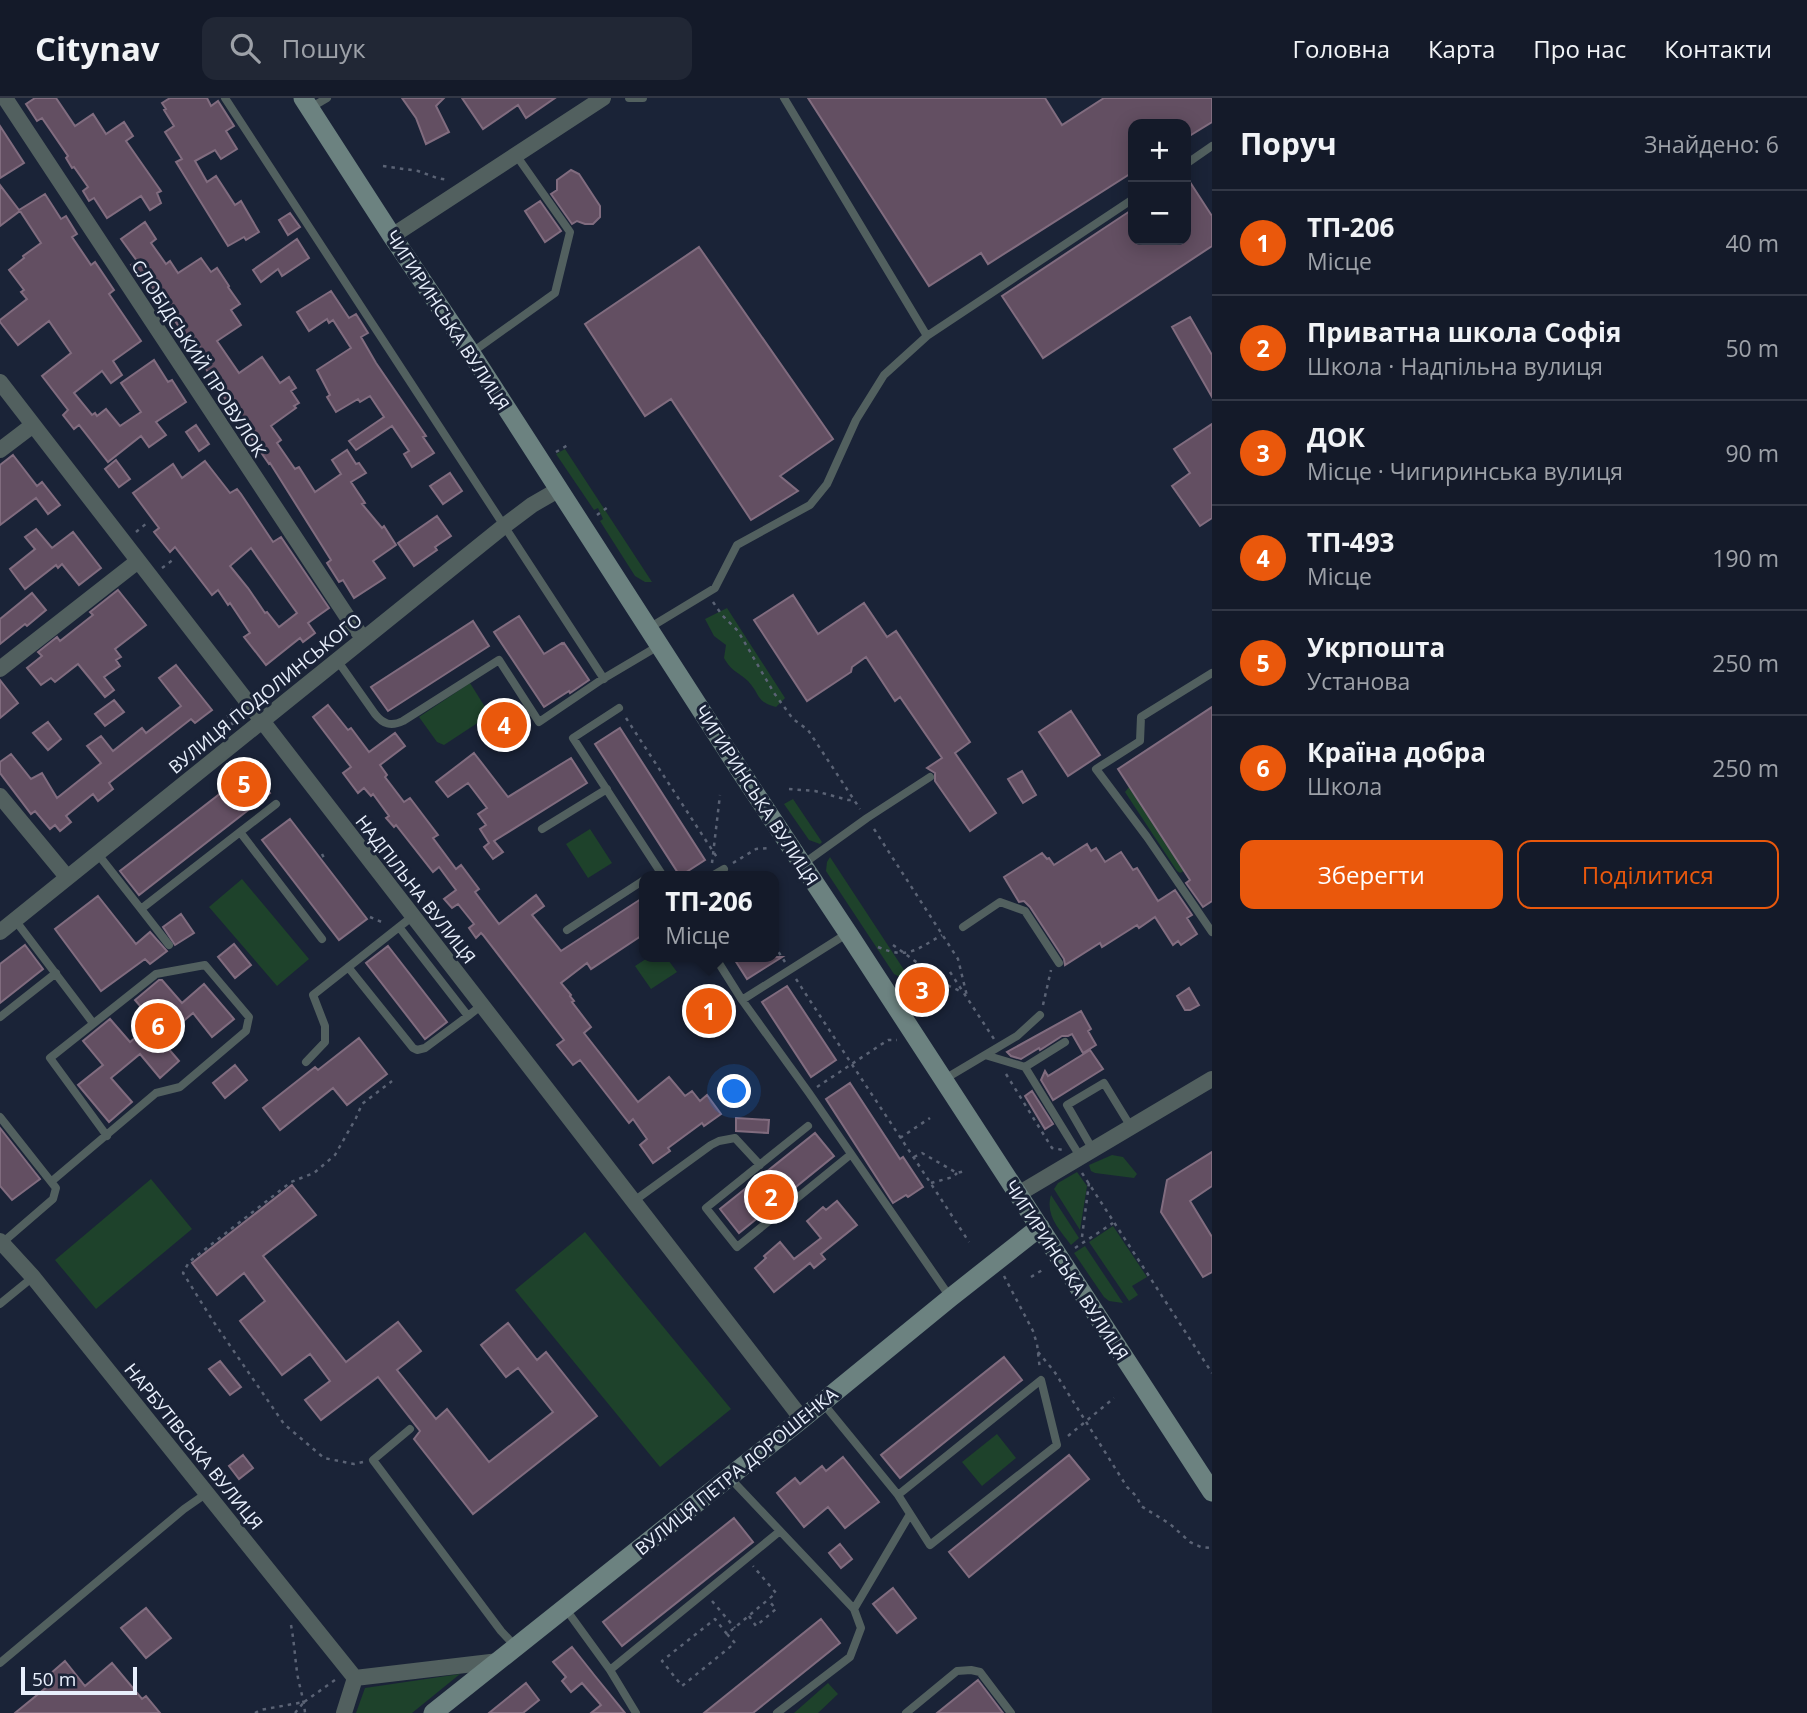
<!DOCTYPE html>
<html lang="uk">
<meta charset="utf-8">
<style>
:root{--surface:#141a29;--page:#212735;--text:#f1f3f6;--muted:#9da1a8;--line:#333846;--accent:#ea580c}
body{margin:0;font-family:"Open Sans",sans-serif;background:var(--page);color:var(--text)}
.controls{position:absolute;right:21px;top:21px;display:grid;overflow:hidden;border-radius:14px;box-shadow:0 4px 18px #0003}
.controls button{width:63px;height:63px;display:grid;place-items:center;padding:0;border:0;border-bottom:2px solid var(--line);background:var(--surface);color:var(--text);font:35px sans-serif}
.scale{position:absolute;left:21px;bottom:18px;width:116px;box-sizing:border-box;padding-left:7px;border:4px solid #e8effc;border-top:0;font-size:19px;line-height:24px;white-space:nowrap;color:#e8effc;-webkit-text-stroke:5px #1a2337;paint-order:stroke}
.you{position:absolute;left:735px;top:994px;width:24px;height:24px;margin:-18px;border:5px solid #fff;border-radius:50%;background:#1a73e8;box-shadow:0 0 0 10px #1a73e833}
.badge{display:grid;place-items:center;width:46px;height:46px;border-radius:50%;background:var(--accent);color:#fff;font-size:23px;font-weight:700}
.pin{position:absolute;translate:-50% -50%;border:4px solid #fff;box-shadow:0 2px 7px #0006}
.popup{position:absolute;left:639px;top:773px;width:140px;height:91px;box-sizing:border-box;display:grid;place-content:center;border-radius:14px;background:var(--surface);filter:drop-shadow(0 2px 5px #0005);font-size:23px;white-space:nowrap;color:var(--muted)}
.popup b{font-size:26px;color:var(--text)}
.popup::after{content:'';position:absolute;left:50%;top:100%;margin-left:-14px;border:14px solid transparent;border-top-color:var(--surface)}
.list{margin:0;padding:0;list-style:none}
h2{display:flex;justify-content:space-between;align-items:center;height:91px;margin:0;padding:0 28px;font-size:30px}
h2 small{font-size:23px;font-weight:400;color:var(--muted)}
.list li{display:grid;grid-template-columns:46px 1fr auto;gap:21px;align-items:center;box-sizing:border-box;height:105px;padding:0 28px;border-top:2px solid var(--line)}
.list b{display:block;font-size:26px;white-space:nowrap}
.list p{margin:0;font-size:23px;white-space:nowrap;color:var(--muted)}
.list em{font-size:23px;font-style:normal;color:var(--muted)}
.actions{display:flex;gap:14px;padding:21px 28px}
.actions a{flex:1;padding:16px 0;border:2px solid var(--accent);border-radius:14px;text-align:center;font-size:24px;color:var(--accent)}
.actions .main{background:var(--accent);color:#fff}
.icon{flex:none;width:38px;height:38px;fill:none;stroke:currentColor;stroke-width:2;stroke-linecap:round;stroke-linejoin:round}
.map{position:relative;flex:none;width:1212px;height:1615px;overflow:hidden}
header{display:flex;align-items:center;gap:42px;box-sizing:border-box;height:98px;padding:0 35px;background:var(--surface);border-bottom:2px solid var(--line)}
header strong{font-size:33px}
nav{display:flex;gap:38px;margin-inline-start:auto;font-size:24px}
.search{width:490px;height:63px;background:var(--page);display:flex;align-items:center;gap:18px;box-sizing:border-box;padding:0 24px;border-radius:14px;color:var(--muted);font-size:26px}
main{display:flex}
aside{flex:1;background:var(--surface)}
.map>svg:first-child{display:block}
.green{fill:#1e422b}
.building{fill:#634f62;stroke:#816c7f;stroke-width:2;fill-rule:evenodd}
.lines{fill:none;stroke-linecap:round;stroke-linejoin:round}
.path{stroke:#5b6375;stroke-width:2.5;stroke-dasharray:3.5 5;stroke-linecap:butt}
.service{stroke:#52605f;stroke-width:8}
.minor{stroke:#52605f;stroke-width:16}
.secondary{stroke:#6c8280;stroke-width:19}
.labels{text-anchor:middle;dominant-baseline:central;stroke-width:6;stroke-linejoin:round;paint-order:stroke}
.street-label{font-size:18px;fill:#e8effc;stroke:#1a2337}
</style>
<header>
<strong>Citynav</strong>
<div class="search"><svg class="icon" aria-label="search" viewBox="0 0 24 24"><circle cx="10" cy="10" r="6"/><path d="M15 15l6 6"/></svg>Пошук</div>
<nav><a>Головна</a><a>Карта</a><a>Про нас</a><a>Контакти</a></nav>
</header>
<main>
<div class="map">
<svg width="1212" height="1615" viewBox="0 0 1212 1615">
<rect width="100%" height="100%" fill="#1a2337"/>
<!-- green -->
<path class="green" d="M565,351L652,484H645L635,478L600,423L603,421L598,410L594,412L556,356Z
M727,510L785,600L776,609C755,603 761,597 748,583C737,573 732,574 724,560L726,547L714,538L705,521Z
M470,585L485,609L482,622L444,647L437,644L419,619Z
M1129,689L1184,773L1180,775L1177,773L1125,694Z
M793,701L822,744L820,746L809,742L784,706Z
M590,731L612,765L588,780L566,746Z
M830,759L910,881L908,883L894,876L826,773L827,764Z
M242,781L309,861L277,888L209,809Z
M649,859H666L677,874L651,891L635,868Z
M1112,1057L1123,1059L1137,1076L1134,1080L1095,1075L1091,1073L1089,1067Z
M1077,1074L1087,1088L1080,1132L1054,1091L1058,1085Z
M151,1081L192,1131L96,1211L55,1162Z
M1051,1097L1079,1140L1071,1147C1059,1131 1045,1117 1051,1097Z
M1113,1128L1147,1179L1132,1188L1138,1197L1129,1203L1089,1144Z
M585,1134L731,1311L660,1369L515,1192Z
M1085,1148L1123,1205L1109,1203L1104,1199L1074,1155Z
M997,1336L1016,1360L982,1388L962,1364Z
M460,1576L412,1615H356L365,1590Z
M828,1585L838,1596L818,1615H794Z"/>
<!-- building -->
<path class="building" d="M35,0H56L75,28L93,16L106,36L124,24L133,38L126,43L161,93L157,95L161,105L150,112L141,98L107,120L94,100L89,103L83,93L88,89L74,69L72,70L66,60L68,58L42,20L37,23L26,6Z
M170,0H207L211,8L218,3L234,28L226,33L237,51L221,61L215,52L195,63L207,84L216,78L235,107L241,103L259,134L246,142L244,139L228,148L176,64L182,61L165,34L174,28L164,12L166,11L162,5Z
M402,0H444L436,8L449,34L426,46L416,20Z
M462,0H555L526,20L518,7L483,31Z
M808,0H1045L1062,27L1104,0H1212V24L1186,40V26H1133V74L988,166L981,155L929,188Z
M0,28L24,65L0,80Z
M571,72L579,76L600,108V119L593,126H585L577,123L572,126L551,96L557,92V82Z
M1186,78L1212,118V148L1043,260L1002,198L1133,111V142H1186Z
M0,87L19,112L45,96L61,121L66,118L77,136L72,139L91,167L95,164L114,192L109,196L141,243L113,263L122,277L111,285L102,273L74,295L92,317L95,315L97,318L106,311L120,328L141,314L121,285L154,262L168,284L172,282L186,304L156,324L166,337L149,349L141,338L108,364L79,327L74,331L63,317L68,312L42,278L71,255L49,223L18,247L0,224V222L27,201L21,194L24,192L9,172L24,160L23,158L41,145L20,113L0,128Z
M540,103L561,133L545,144L525,113Z
M290,115L300,129L288,137L279,122Z
M145,124L156,141L151,145L166,166L170,163L178,175L201,160L211,174L217,170L229,188L228,189L240,206L231,212L241,227L217,243L239,275L262,259L280,285L289,279L296,290L291,293L299,305L294,308L296,310L271,328L281,342L277,345L295,371L299,369L315,394L341,376L332,362L347,352L356,366L359,365L366,375L351,384L365,405L362,406L382,430L384,428L396,447L373,463L385,480L354,500L343,482L339,484L327,465L331,462L270,365L269,366L238,321L199,260L204,256L191,235L185,238L145,178L140,181L131,167L137,163L121,141Z
M297,141L309,160L282,178L278,171L261,184L253,172Z
M699,149L833,341L780,378L798,393L751,422L671,301L645,318L585,226Z
M331,193L349,220L356,216L368,235L361,239L376,265L426,338L423,339L434,355L412,369L404,356L409,353L392,328L356,352L349,343L384,319L370,298L360,304L358,301L336,314L327,299L330,297L317,272L351,250L333,222L329,225L327,221L309,233L297,214Z
M1190,219L1212,257V299L1172,229Z
M1212,326V420L1200,428L1172,388L1190,375L1174,351Z
M196,327L209,346L199,353L186,334Z
M13,357L37,388L42,384L60,407L48,416L36,400L0,427V367Z
M116,362L130,381L119,389L105,371Z
M205,363L230,395L237,391L241,396L273,444L281,439L329,510L308,525L315,535L303,544L300,540L266,567L244,539L250,535L230,505L228,507L218,492L212,497L175,449L170,454L154,434L159,430L133,395L173,366L182,380ZM251,450L297,515L279,529L267,514L265,515L248,490L230,468Z
M450,375L462,393L443,406L430,388Z
M437,418L451,438L435,449L437,452L414,468L398,445Z
M36,431L52,450L73,434L101,470L79,487L62,466L58,470L56,467L25,491L10,471L35,451L25,439Z
M118,492L146,527L115,551L121,559L116,562L120,568L104,579L114,592L105,599L78,566L55,584L51,580L41,587L27,570L42,558L38,554L57,539L60,543L93,517L90,514Z
M32,495L46,512L27,528L25,526L0,546V521Z
M793,497L818,536L864,505L887,539L896,533L970,644L955,655L996,715L970,733L935,683V675L927,670L942,660L900,599L895,603L866,559L852,569L851,574L807,603L754,522Z
M519,518L544,556L562,545L563,546L564,545L589,582L570,595L569,593L544,609L494,534Z
M473,523L489,548L388,613L371,589Z
M176,567L212,612L195,625L191,621L109,685L113,691L98,703L93,696L66,718L71,724L60,733L55,727L50,731L35,713L31,716L0,675V664L11,656L31,681L42,675L57,700L101,665L87,648L101,638L113,653L142,630L146,635L181,608L159,580Z
M0,582L18,605L0,620Z
M114,602L124,614L105,628L95,616Z
M328,607L348,632L351,630L369,654L395,635L405,648L380,667L387,677L385,679L404,704L410,700L438,737L433,740L456,771L461,767L479,791L475,794L499,826L536,797L544,808L532,817L561,853L644,799V836L591,871L587,865L561,885L571,897L570,898L574,903L572,904L591,929L584,935L638,1004L669,979L685,998L692,993L700,1003L707,997L721,1016L704,1028L702,1025L668,1050L670,1053L653,1065L640,1047L647,1041L633,1021L629,1025L580,962L573,967L557,947L564,942L483,837L481,835L476,840L469,830L474,826L458,806L452,810L444,801L456,792L439,769L433,774L396,727L394,729L386,720L389,718L373,696L371,698L364,690L358,695L343,675L351,669L313,619Z
M1212,609V803L1203,809L1186,785L1190,782L1118,671Z
M1071,613L1100,657L1068,678L1039,634Z
M510,615L517,627L498,639L490,627Z
M48,624L61,641L48,652L33,635Z
M620,630L705,762L680,778L595,646Z
M474,655L508,699L571,660L587,685L494,743L503,754L493,761L484,749L489,745L480,731L486,727L478,716L487,710L468,685L448,699L436,684Z
M252,671L270,695L139,797L120,773Z
M1022,673L1036,697L1023,705L1008,681Z
M290,721L367,821L339,842L262,742Z
M1087,746L1091,753L1096,750L1105,764L1121,754L1133,772L1137,770L1158,803L1175,792L1192,817L1187,820L1197,836L1181,847L1178,843L1173,847L1155,819L1139,830L1137,827L1102,849L1100,845L1065,867L1064,861L1030,809L1024,803L1019,804L1004,779L1042,755L1047,761L1049,760L1054,767Z
M98,798L136,846L150,834L167,853L150,866L145,861L101,893L55,831Z
M181,816L194,835L175,847L163,829Z
M234,846L251,867L235,880L218,859Z
M25,847L43,871L0,905V866Z
M388,848L447,924L425,941L366,865Z
M733,859H782L747,881Z
M159,882H162L182,905L204,886L234,921L212,939L193,915L161,942L179,963L160,980L140,956L111,980L132,1004L109,1024L78,987L103,967L83,943L110,921L130,944L154,924L135,902Z
M787,888L836,962L811,979L762,904Z
M1189,890L1199,907L1190,912H1185L1177,898Z
M1081,913L1091,931L1088,933L1096,947L1083,955L1072,936L1068,938H1062L1040,952L1039,950L1021,961L1011,958L1007,954Z
M359,940L387,976L347,1007L333,990L280,1032L263,1010L315,969L318,972Z
M1090,952L1103,971L1053,1002L1041,982L1045,973L1048,978Z
M235,967L247,982L225,1000L213,985Z
M850,985L900,1061L903,1059L923,1089L908,1099L906,1097L893,1105L826,1001Z
M1032,993L1053,1026L1045,1031L1025,998Z
M736,1020L769,1022L768,1035L736,1033Z
M0,1030L40,1081L12,1102L0,1088Z
M815,1035L834,1058L739,1135L720,1111Z
M1212,1054V1088L1190,1103L1212,1139V1174L1203,1179L1161,1114L1167,1082Z
M292,1087L316,1117L263,1158L346,1264L398,1224L421,1253L397,1272L436,1321L447,1311L489,1364L553,1314L518,1270L506,1279L481,1247L508,1225L537,1262L546,1254L597,1318L473,1416L414,1341L420,1333L378,1279L321,1322L305,1302L330,1283L310,1256L282,1277L240,1223L265,1203L244,1175L217,1197L192,1165Z
M837,1103L857,1127L821,1156L825,1161L814,1170L810,1165L774,1194L755,1170L766,1160L764,1158L780,1144L794,1161L821,1140L807,1123L823,1109L826,1112Z
M1004,1259L1022,1282L900,1380L881,1357Z
M220,1263L241,1289L230,1297L209,1271Z
M243,1357L253,1370L239,1381L229,1368Z
M1069,1357L1089,1381L969,1479L949,1454Z
M843,1359L879,1404L845,1430L828,1409L804,1429L777,1395L795,1380L800,1386L822,1368L826,1373Z
M734,1420L753,1444L622,1548L603,1524Z
M840,1446L852,1461L841,1470L829,1455Z
M893,1490L916,1520L897,1535L873,1506Z
M146,1510L171,1540L146,1560L121,1530Z
M821,1521L840,1545L753,1615H704Z
M572,1549L595,1578L625,1615H591L601,1607L582,1585L571,1594L562,1583L566,1579L553,1564Z
M65,1563L85,1588L112,1565L142,1601L146,1598L160,1615H15L48,1588L43,1582Z
M978,1582L1003,1615H937Z
M526,1585L539,1602L523,1615H489Z"/>
<g class="lines">
<!-- path -->
<path class="path" d="M383,68L418,73L437,80L448,82
M556,354L568,347
M597,417L608,409
M136,434L147,425
M162,470L174,461
M713,504L722,517L738,533L774,595L793,621L808,632L860,711
M233,611L227,616L233,627
M626,620L718,761
M789,691L815,693L848,702H854
M874,731L958,861L967,898
M322,756L324,760
M712,765L720,697
M733,765L756,751L771,750
M370,819L384,825
M774,847L785,864
M893,847L949,888L962,894
M878,849C908,862 917,851 942,837
M950,874L994,941
M796,881C853,969 912,1056 969,1144
M1043,907L1051,872
M1006,976L1052,1050L1063,1052
M817,989L888,942H897
M900,1040L930,1020
M914,1059L922,1055L957,1075L965,1073
M1082,1075L1212,1275
M931,1085L953,1079L957,1075
M1082,1139L1089,1085
M1075,1150L1113,1125
M1004,1178L1033,1233L1037,1246L1040,1272
M1031,1179L1044,1171
M1038,1254L1054,1273L1127,1389L1137,1399L1141,1408L1170,1426L1190,1444L1201,1449L1211,1450
M1068,1338L1114,1300
M363,1364L354,1366L324,1360L284,1326L213,1223L183,1175L189,1164L291,1084L314,1075L335,1057L356,1020L362,1006L392,983
M712,1503L735,1530
M749,1518L756,1528L776,1511L769,1503
M291,1527C294,1543 295,1559 297,1574C299,1588 304,1601 305,1615
M727,1536L735,1545L682,1588L662,1563L715,1521L727,1536L776,1495L753,1468
M255,1615L260,1612L304,1604L335,1582
M295,1615L304,1604"/>
<!-- service -->
<path class="service" d="M225,0L604,581
M629,0H643
M784,0L927,238
M310,10L327,0
M1186,66L1212,48
M471,255L555,195L570,134L516,57
M649,530L715,490L737,447L810,407L827,386L856,322L884,277L927,238L1133,101
M337,562L375,616C383,626 391,629 403,623L499,562L539,624L601,582L660,547
M1212,575L1141,619L1140,643L1096,671L1147,739L1212,834
M619,610L573,640L663,778
M542,731L607,691
M240,734L276,706
M97,755L141,811L240,734L322,841
M803,766L867,720L930,679
M712,778L724,771
M141,811L169,847
M15,822L93,925
M399,829L468,918L482,907
M963,829L1000,804L1025,813L1059,865
M567,832L644,782
M715,859L742,902L809,995L950,1199
M348,869L413,950L417,952L425,950L468,918
M742,902L848,835
M0,919L56,875
M985,957L1017,938L1040,917
M306,964L325,944V928L313,897L413,818
M1025,969L1065,944
M943,982L985,957L1025,969L1081,1060
M0,1019L56,1090L53,1101L2,1145
M808,1028L706,1110L737,1149L850,1057
M1093,1052L1067,1007L1104,985L1131,1029
M52,1083L156,995L180,989L246,933L249,919L205,867L156,876L50,960L107,1038
M634,1103L711,1047L719,1043L735,1040L760,1067
M0,1206L33,1179
M822,1304L898,1397L1041,1282L1057,1347L930,1447L898,1397
M410,1331L373,1362L501,1533L516,1549
M729,1379L854,1511L861,1530L850,1559L777,1615
M565,1510L610,1572L636,1615
M854,1511L910,1416
M0,1565L184,1411L207,1395
M610,1572L780,1433
M906,1615L957,1573L971,1572L980,1574L1011,1615"/>
<!-- minor -->
<path class="minor" d="M5,0L348,520L363,540
M392,138L603,0
M0,284L802,1321
M0,352L33,327
M0,571L138,463
M0,698L67,779
M0,834L504,428L532,407L558,392
M1018,1096L1212,981
M0,1143L33,1179L355,1580
M355,1580L499,1563
M344,1615L355,1580"/>
<!-- secondary -->
<path class="secondary" d="M303,0L392,138L471,255L741,674L848,835L1212,1394
M433,1615L802,1321L950,1200L1040,1129"/>
</g>
<g class="labels">
<!-- street labels -->
<g class="street-label">
<text transform="translate(448 222) rotate(57)">ЧИГИРИНСЬКА ВУЛИЦЯ</text>
<text transform="translate(199 260) rotate(57)">СЛОБІДСЬКИЙ ПРОВУЛОК</text>
<text transform="translate(265 595) rotate(-39)">ВУЛИЦЯ ПОДОЛИНСЬКОГО</text>
<text transform="translate(757 697) rotate(57)">ЧИГИРИНСЬКА ВУЛИЦЯ</text>
<text transform="translate(416 791) rotate(52)">НАДПІЛЬНА ВУЛИЦЯ</text>
<text transform="translate(1067 1172) rotate(57)">ЧИГИРИНСЬКА ВУЛИЦЯ</text>
<text transform="translate(194 1348) rotate(51)">НАРБУТІВСЬКА ВУЛИЦЯ</text>
<text transform="translate(736 1373) rotate(-39)">ВУЛИЦЯ ПЕТРА ДОРОШЕНКА</text>
</g>
</g>
</svg>
<div class="controls">
<button>+</button>
<button>−</button>
</div>
<div class="scale">50 m</div>
<div class="you"></div>
<div class="pin badge" style="left:709px;top:913px">1</div>
<div class="popup"><b>ТП-206</b>Місце</div>
<div class="pin badge" style="left:771px;top:1099px">2</div>
<div class="pin badge" style="left:922px;top:892px">3</div>
<div class="pin badge" style="left:504px;top:627px">4</div>
<div class="pin badge" style="left:244px;top:686px">5</div>
<div class="pin badge" style="left:158px;top:928px">6</div>
</div>
<aside>
<h2>Поруч<small>Знайдено: 6</small></h2>
<ul class="list">
<li><span class="badge">1</span><div><b>ТП-206</b><p>Місце</p></div><em>40 m</em></li>
<li><span class="badge">2</span><div><b>Приватна школа Софія</b><p>Школа · Надпільна вулиця</p></div><em>50 m</em></li>
<li><span class="badge">3</span><div><b>ДОК</b><p>Місце · Чигиринська вулиця</p></div><em>90 m</em></li>
<li><span class="badge">4</span><div><b>ТП-493</b><p>Місце</p></div><em>190 m</em></li>
<li><span class="badge">5</span><div><b>Укрпошта</b><p>Установа</p></div><em>250 m</em></li>
<li><span class="badge">6</span><div><b>Країна добра</b><p>Школа</p></div><em>250 m</em></li>
</ul>
<div class="actions"><a class="main">Зберегти</a><a>Поділитися</a></div>
</aside>
</main>
